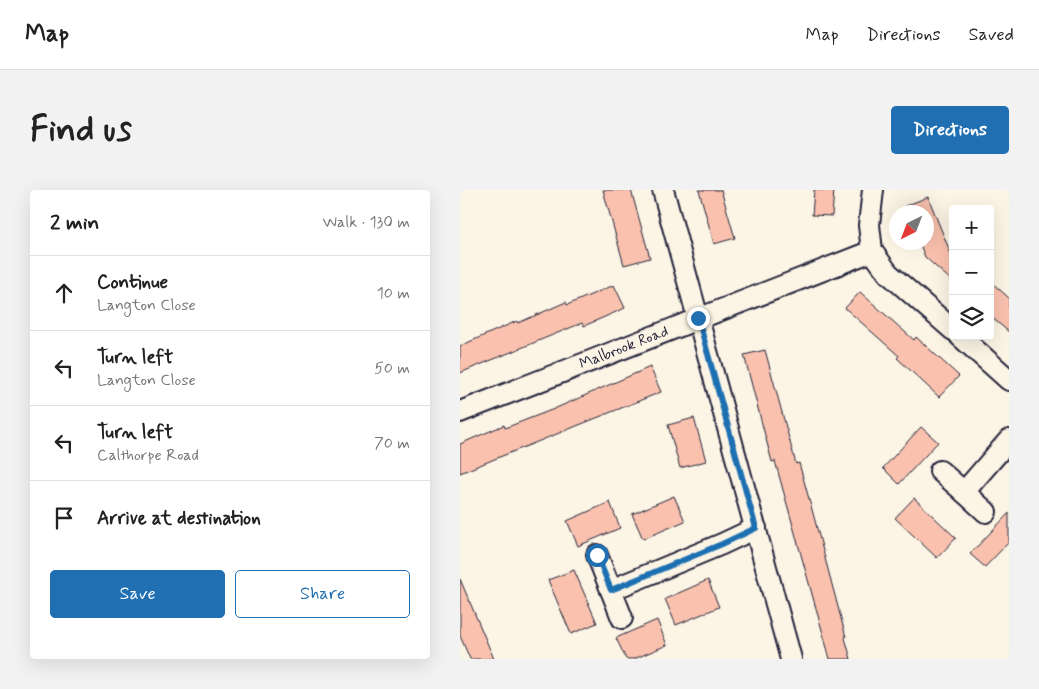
<!DOCTYPE html>
<meta charset="utf-8">
<style>
:root{--surface:#fff;--page:#f2f2f2;--text:#222;--muted:#767676;--line:#e0e0e0;--accent:#1f6fb2}
body{margin:0;font-family:Mynerve,sans-serif;background:var(--page);color:var(--text)}
.controls{position:absolute;right:15px;top:15px;display:grid;overflow:hidden;border-radius:5px;box-shadow:0 5px 20px #0002}
.controls button{width:45px;height:45px;display:grid;place-items:center;padding:0;border:0;border-bottom:1px solid var(--line);background:var(--surface);color:var(--text);font:25px sans-serif}
.compass{position:absolute;left:429px;top:15px;width:45px;height:45px;border-radius:50%;background:var(--surface);box-shadow:0 5px 20px #0002;rotate:222deg}
.stop{position:absolute;width:15px;height:15px;margin:-11px;border:4px solid #1f6fb2;border-radius:50%;background:#fff}
.stop.end{background:#1f6fb2;border-color:#fff;box-shadow:0 1px 5px #0008}
.list{margin:0;padding:0;list-style:none}
h2{display:flex;justify-content:space-between;align-items:center;height:65px;margin:0;padding:0 20px;font-size:21px}
h2 small{font-size:16px;font-weight:400;color:var(--muted)}
.list li{display:grid;grid-template-columns:32px 1fr auto;gap:15px;align-items:center;box-sizing:border-box;height:75px;padding:0 20px;border-top:1px solid var(--line)}
.list b{display:block;font-size:19px;white-space:nowrap}
.list p{margin:0;font-size:16px;white-space:nowrap;color:var(--muted)}
.list em{font-size:16px;font-style:normal;color:var(--muted)}
.actions{display:flex;gap:10px;padding:15px 20px}
.actions a{flex:1;padding:11px 0;border:1px solid var(--accent);border-radius:5px;text-align:center;font-size:18px;color:var(--accent)}
.actions .main{background:var(--accent);color:#fff}
.icon{flex:none;width:28px;height:28px;fill:none;stroke:currentColor;stroke-width:2;stroke-linecap:round;stroke-linejoin:round}
.map{position:relative;flex:none;width:549px;height:469px;overflow:hidden;border-radius:5px}
header{display:flex;align-items:center;gap:30px;box-sizing:border-box;height:70px;padding:0 25px;background:var(--surface);border-bottom:1px solid var(--line)}
header strong{font-size:24px}
nav{display:flex;gap:28px;margin-inline-start:auto;font-size:18px}
.intro{display:flex;align-items:center;justify-content:space-between;box-sizing:border-box;height:120px;padding:0 30px}
h1{margin:0;font-size:35px}
.button{padding:12px 22px;border-radius:5px;background:var(--accent);color:#fff;font-size:18px;font-weight:700}
main{display:flex;gap:30px;padding:0 30px}
aside{flex:1;background:var(--surface);border-radius:5px;box-shadow:0 5px 20px #0002}
.map>svg:first-child{display:block}
.building{fill:#fac2ae;stroke:#22223b}
.lines{fill:none;stroke-linecap:round;stroke-linejoin:round}
.street-casing{stroke:#22223b;stroke-width:24}
.street{stroke:#fcf5e5;stroke-width:20}
.route{stroke:#1f6fb2;stroke-width:6}
.labels{text-anchor:middle;dominant-baseline:central;stroke-width:4;stroke-linejoin:round;paint-order:stroke}
.street-label{font-size:15px;fill:#22223b;stroke:#fcf5e5}
</style>
<header>
<strong>Map</strong>
<nav><a>Map</a><a>Directions</a><a>Saved</a></nav>
</header>
<div class="intro"><h1>Find us</h1><a class="button">Directions</a></div>
<main>
<aside>
<h2>2 min<small>Walk · 130 m</small></h2>
<ul class="list">
<li><svg class="icon" aria-label="ahead" viewBox="0 0 24 24"><path d="M12 20V5M6 11l6-6 6 6"/></svg><div><b>Continue</b><p>Langton Close</p></div><em>10 m</em></li>
<li><svg class="icon" aria-label="left" viewBox="0 0 24 24"><path d="M17 20v-9H6M10 6l-5 5 5 5"/></svg><div><b>Turn left</b><p>Langton Close</p></div><em>50 m</em></li>
<li><svg class="icon" aria-label="left" viewBox="0 0 24 24"><path d="M17 20v-9H6M10 6l-5 5 5 5"/></svg><div><b>Turn left</b><p>Calthorpe Road</p></div><em>70 m</em></li>
<li><svg class="icon" aria-label="arrive" viewBox="0 0 24 24"><path d="M6 21V4h12l-3 4 3 4H6"/></svg><div><b>Arrive at destination</b></div></li>
</ul>
<div class="actions"><a class="main">Save</a><a>Share</a></div>
</aside>
<div class="map">
<svg width="549" height="469" viewBox="0 0 549 469">
<rect width="100%" height="100%" fill="#fcf5e5"/>
<filter id="ink" filterUnits="userSpaceOnUse"><feTurbulence type="fractalNoise" baseFrequency=".02" numOctaves="2"/><feDisplacementMap in="SourceGraphic" scale="10" xChannelSelector="R" yChannelSelector="G"/><feConvolveMatrix kernelMatrix="1 2 1 2 8 2 1 2 1" color-interpolation-filters="sRGB"/></filter>
<g filter="url(#ink)">
<!-- building -->
<path class="building" d="M143,0H171L190,68L164,75Z
M239,0H261L275,48L254,54Z
M354,0H374L372,26L352,25Z
M468,7L493,69V92L465,67L459,52H466V22H448L445,16Z
M530,91L549,108V142L530,126Z
M154,95L165,118L124,136L122,133L0,183V156L57,131L58,133L106,112L107,115Z
M400,102L454,150L456,147L499,186L479,207L437,168L439,166L385,118Z
M305,160L336,274L339,273L354,327L386,447L385,448L391,469H370L315,271L312,272L284,165Z
M190,177L201,202L0,283V254L44,235L45,238L94,219Z
M234,228L246,271L220,278L208,235Z
M461,237L478,252L439,294L423,278Z
M214,306L225,331L183,349L172,324Z
M454,308L496,348L477,368L435,328Z
M150,312L160,338L118,356L107,331Z
M549,323V352L525,377L510,364Z
M114,380L137,433L111,444L88,390Z
M0,389L34,469H10L0,446Z
M248,390L259,417L216,435L205,409Z
M197,430L207,455L174,469H166L156,448Z"/>
<g class="lines">
<defs>
<g id="street">
<path d="M203,0L331,469"/>
<path d="M413,0L409,35L412,61L428,83L493,140"/>
<path d="M500,146L549,190"/>
<path id="s1" d="M0,222L412,61"/>
<path d="M480,281L504,302L549,250"/>
<path d="M504,302L526,322"/>
<path d="M137,365L151,400L262,354L296,338"/>
<path d="M151,400L162,428"/>
</g>
</defs>
<!-- street casing -->
<use href="#street" class="street-casing"/>
<!-- street -->
<use href="#street" class="street"/>
</g>
</g>
<g class="lines" filter="url(#ink)">
<!-- route -->
<path class="route" d="M137,365L151,400L262,354L296,338L238,128"/>
</g>
<g class="labels">
<!-- street labels -->
<g class="street-label">
<text stroke="none"><textPath href="#s1" startOffset="176">Malbrook Road</textPath></text>
</g>
</g>
</svg>
<div class="controls">
<button>+</button>
<button>−</button>
<button><svg class="icon" aria-label="layers" viewBox="0 0 24 24"><path d="M12 4l9 5-9 5-9-5zM3 14l9 5 9-5"/></svg></button>
</div>
<svg class="compass" viewBox="-18 -18 36 36"><path d="M0-13l5 13h-10z" fill="#e53935"/><path d="M0 13l5-13h-10z" fill="#767676"/></svg>
<div class="stop" style="left:137px;top:365px"></div>
<div class="stop end" style="left:238px;top:128px"></div>
</div>
</main>
